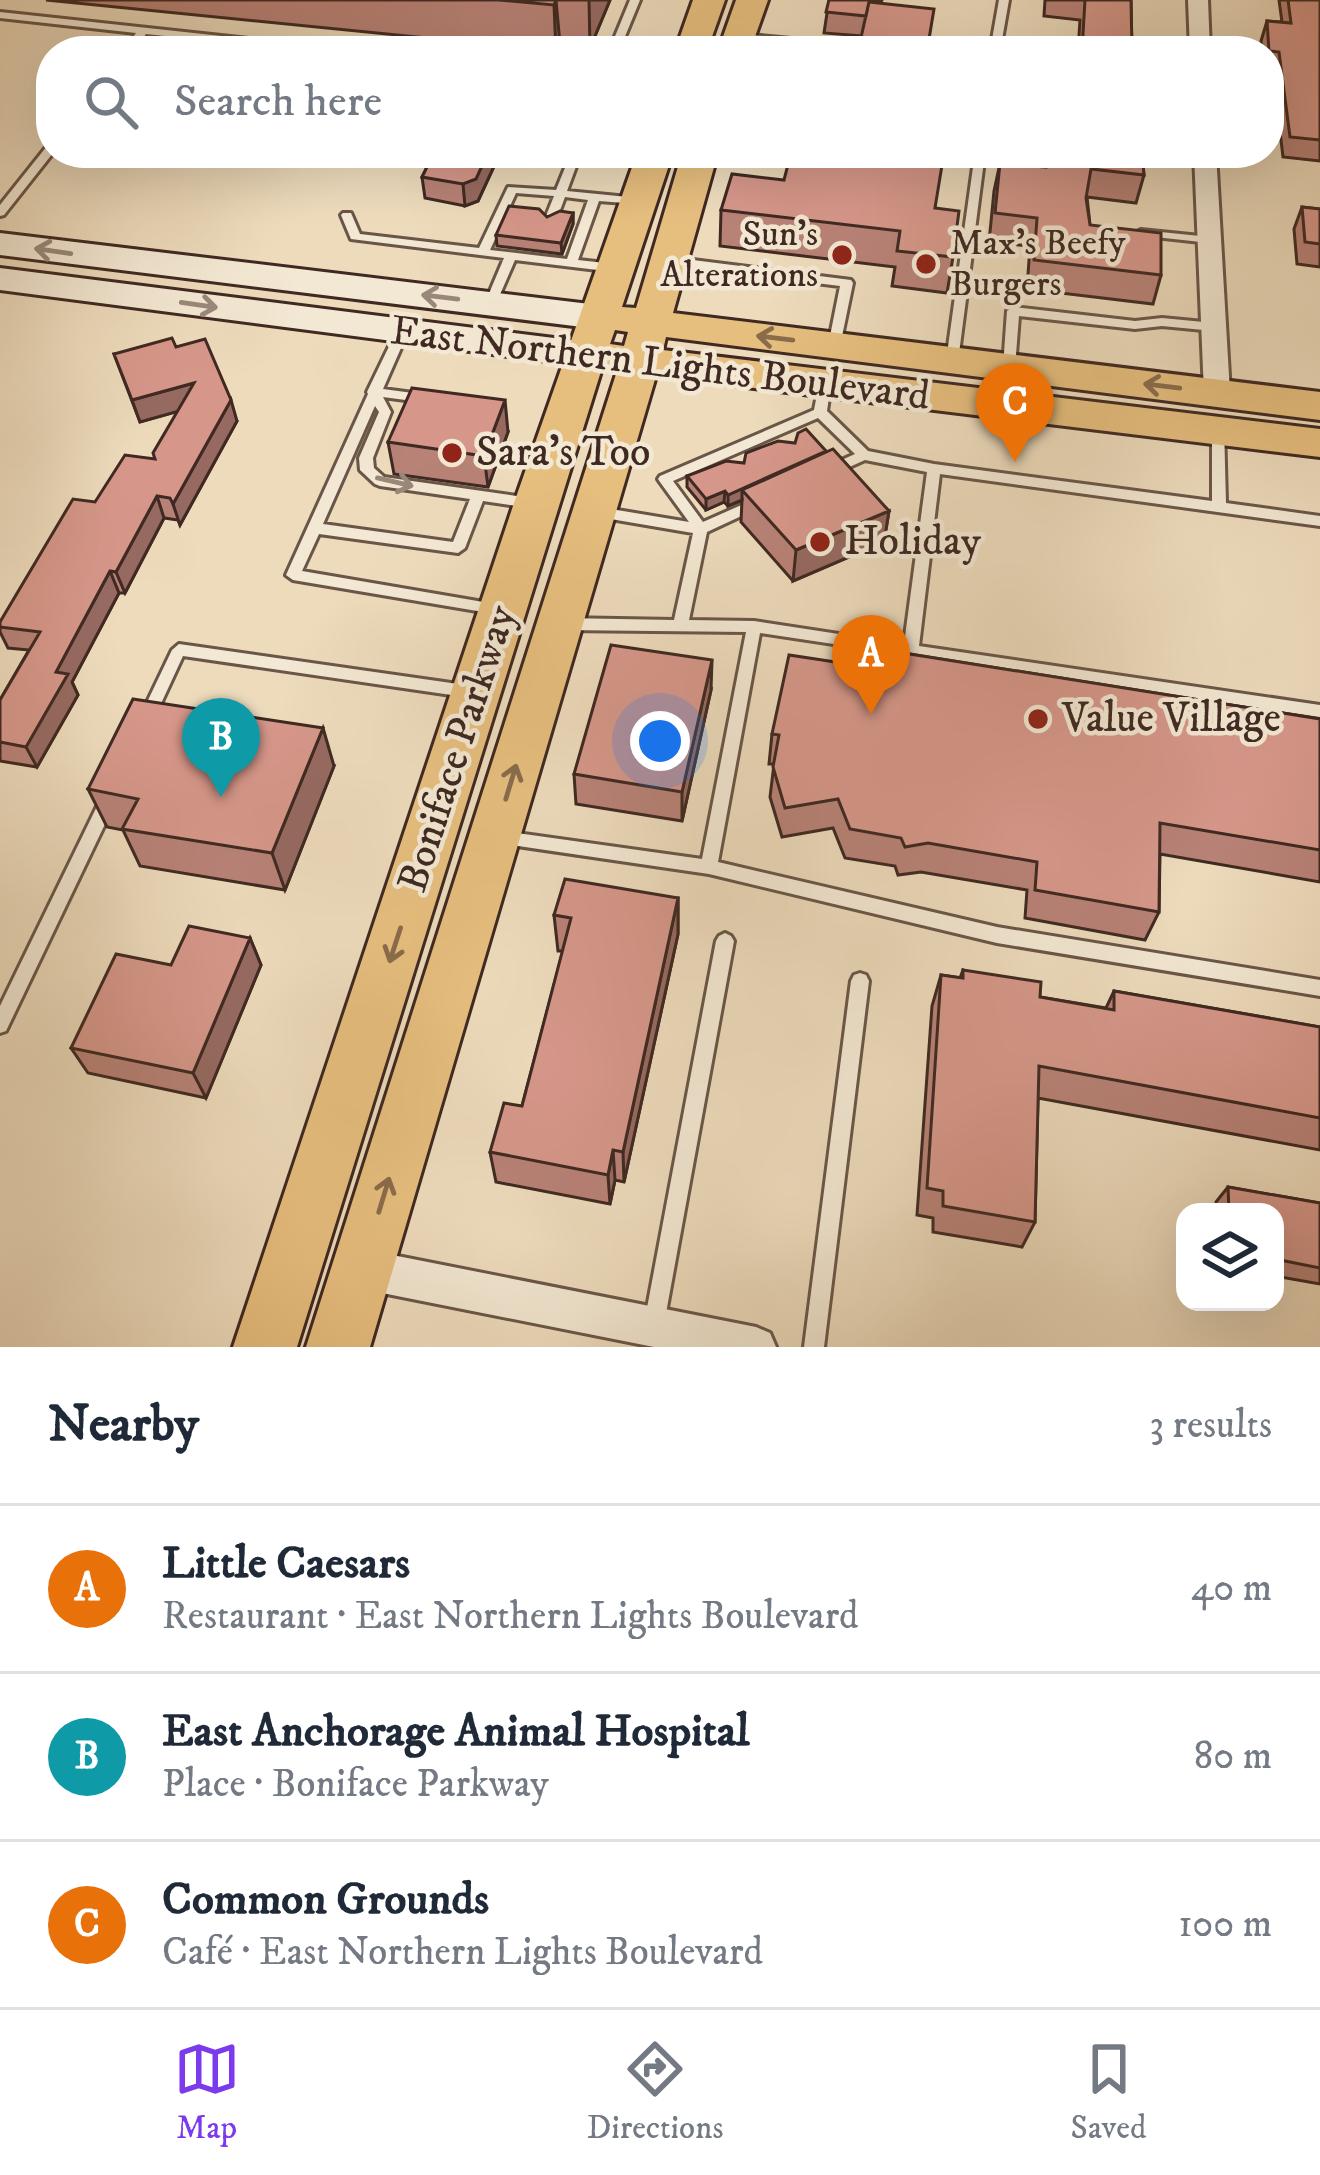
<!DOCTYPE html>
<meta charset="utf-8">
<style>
:root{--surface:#fff;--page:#f2f2f3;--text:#1f2937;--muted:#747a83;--line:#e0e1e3;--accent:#7c3aed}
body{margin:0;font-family:"IM FELL DW Pica",serif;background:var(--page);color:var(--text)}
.controls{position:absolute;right:36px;bottom:36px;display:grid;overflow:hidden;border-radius:24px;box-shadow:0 12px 48px #0002}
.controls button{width:108px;height:108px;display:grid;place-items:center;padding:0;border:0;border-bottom:3px solid var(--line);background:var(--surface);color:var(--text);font:60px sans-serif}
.you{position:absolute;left:660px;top:741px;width:42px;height:42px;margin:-30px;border:9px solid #fff;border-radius:50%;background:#1a73e8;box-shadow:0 0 0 18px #1a73e833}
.badge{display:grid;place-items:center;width:78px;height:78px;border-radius:50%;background:var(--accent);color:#fff;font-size:39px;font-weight:700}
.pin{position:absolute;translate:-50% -99px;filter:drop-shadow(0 3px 6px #0008)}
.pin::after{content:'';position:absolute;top:63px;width:42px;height:36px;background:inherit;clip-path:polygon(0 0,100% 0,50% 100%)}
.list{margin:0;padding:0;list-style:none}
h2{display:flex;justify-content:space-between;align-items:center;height:156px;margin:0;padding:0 48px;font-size:51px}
h2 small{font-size:39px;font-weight:400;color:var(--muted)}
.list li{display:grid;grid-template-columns:78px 1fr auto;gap:36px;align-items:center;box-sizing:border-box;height:168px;padding:0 48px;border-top:3px solid var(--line)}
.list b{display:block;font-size:45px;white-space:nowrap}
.list p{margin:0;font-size:39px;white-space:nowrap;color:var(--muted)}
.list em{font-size:39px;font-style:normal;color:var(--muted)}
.icon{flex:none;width:66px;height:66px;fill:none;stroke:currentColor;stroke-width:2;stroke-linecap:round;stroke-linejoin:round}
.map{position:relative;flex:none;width:1320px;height:1347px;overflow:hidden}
.search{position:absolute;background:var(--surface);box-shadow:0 12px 48px #0002;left:36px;right:36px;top:36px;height:132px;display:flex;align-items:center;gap:30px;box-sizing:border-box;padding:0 42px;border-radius:48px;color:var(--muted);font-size:45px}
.sheet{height:660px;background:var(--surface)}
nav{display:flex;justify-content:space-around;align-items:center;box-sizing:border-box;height:168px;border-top:3px solid var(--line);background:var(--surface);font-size:33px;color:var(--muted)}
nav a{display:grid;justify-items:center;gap:6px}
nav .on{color:var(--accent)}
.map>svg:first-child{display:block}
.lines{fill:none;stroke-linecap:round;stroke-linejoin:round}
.service-casing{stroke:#6a5648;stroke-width:6}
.minor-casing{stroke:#6a5648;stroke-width:6}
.secondary-casing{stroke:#3f2922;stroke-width:6}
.primary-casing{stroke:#3f2922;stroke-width:6}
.service{fill:#f3e8d3;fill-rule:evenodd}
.minor{fill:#f3e8d3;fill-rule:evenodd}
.secondary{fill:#f3e8d3;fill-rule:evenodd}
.primary{fill:#e6be7e;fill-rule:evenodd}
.wall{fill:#b88277;stroke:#3f2922;stroke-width:3}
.shaded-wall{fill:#966a61;stroke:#3f2922;stroke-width:3}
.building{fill:#d6978a;stroke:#3f2922;stroke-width:3}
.oneway{stroke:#99887a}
.oneway2{stroke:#8a6c4b}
.poi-dot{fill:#8f2418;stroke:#f3e8d3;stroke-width:4.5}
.labels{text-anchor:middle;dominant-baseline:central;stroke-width:9;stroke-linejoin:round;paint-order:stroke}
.far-poi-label{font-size:36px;fill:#3f2922;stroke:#f3e8d3;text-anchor:end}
.street-label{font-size:42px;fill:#3f2922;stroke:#f3e8d3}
.poi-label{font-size:42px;fill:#3f2922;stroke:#f3e8d3;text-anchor:start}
</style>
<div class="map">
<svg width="1320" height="1347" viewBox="0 0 1320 1347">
<rect width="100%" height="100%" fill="#eddbbc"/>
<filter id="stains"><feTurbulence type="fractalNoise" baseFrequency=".00167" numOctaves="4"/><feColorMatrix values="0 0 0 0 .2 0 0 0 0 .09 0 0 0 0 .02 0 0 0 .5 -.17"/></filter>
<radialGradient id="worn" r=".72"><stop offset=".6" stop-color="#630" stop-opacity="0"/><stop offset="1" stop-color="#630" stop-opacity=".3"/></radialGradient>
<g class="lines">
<defs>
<path id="service" d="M630,0H640L619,51H609Z
M999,0H1009L1000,51H990Z
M0,12L333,48L338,51H304L146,34L133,51H123L136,33L0,18Z
M739,34L813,41L818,44L816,51H806L807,46L735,39V35Z
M51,145L53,153L4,215L0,216V205L47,146Z
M571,153H581L567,191L638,198L644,201L638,204L599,201L578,260L614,264L620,268L614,272L515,260L495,306H487L485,303L504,258L351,239L341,215L343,213H351L360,234L479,248L508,187L556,190ZM516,193L554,196L544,221L550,224L556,221L565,197L588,200L567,259L490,250Z
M975,153H985L958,361L952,365L946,361Z
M1141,230L1210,237L1216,240L1210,243L1137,235L1135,233Z
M669,257L851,280L853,283L840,346L834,350L828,346L840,286L665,264V258Z
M1013,307L1135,321L1162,318L1214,323L1220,327L1214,331L1162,326L1135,329L1019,316L1015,367L1009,371L1003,367L1007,311Z
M402,328L408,332L383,389L428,395L434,399L428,403L383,397L391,412L373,458L374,468L384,477L531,498L538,503L531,508L483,501L465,548L458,553L319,534L302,571L495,604L502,609L500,613L495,614L293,580L286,575L368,394L367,392L396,332ZM375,406L379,412L359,458L360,470L375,484L380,486L470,499L453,542L323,524Z
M825,380L831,384L827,411L868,451L934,464L1212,501V429L1214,426H1224L1226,503L1320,516V526L940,474L919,646L1320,705V717L760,633L718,862L997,927L1320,980V996L997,943L709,874L497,843L495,838L497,833L503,831L702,859L746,632L563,630L556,624L563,618L674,620L693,533L599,517L594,515L592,512L594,509L599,507L689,522L660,482L658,479L660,476L814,410L819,384ZM818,418L855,454L826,467L824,470L826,473H836L865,460L927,472L904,644L754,621L689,620L707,532L765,505L767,502L760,497L755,499L703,522L673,481Z
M179,644L472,686L477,688L480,692L477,696L472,698L183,656L152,723H142L139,719L172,650Z
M108,794L114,796L116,801L6,1031L0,1033V1006L102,796Z
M725,933L731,936L734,941L664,1324L661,1331L654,1334L647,1331L644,1324L716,941L719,936Z
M860,973L866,975L869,981L824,1347H804L851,981L854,975Z"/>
<path id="minor" d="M1188,0H1208L1210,51H1190Z
M1194,153H1216L1230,393L1217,402L1204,393Z
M362,1249L756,1327L770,1333L776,1347H654L362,1289L348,1283L342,1269L348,1255Z"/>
<path id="secondary" d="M0,233L598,305L611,309L616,317L611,325L598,329L0,255Z
M0,268L586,342L599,345L605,354L599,363L586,366L0,290Z"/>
<path id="primary" d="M693,0H725L707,51H675Z
M736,0H768L750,51H718Z
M637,153H673L622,307L636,308L682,153H718L673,313L1320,392V420L666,337L663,350L1320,429V457L656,376L370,1347H306L617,371L602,368L297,1347H233L514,503ZM615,330L628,332L624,346L610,344Z"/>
</defs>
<!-- service casing -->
<use href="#service" class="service-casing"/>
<!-- minor casing -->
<use href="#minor" class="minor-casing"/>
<!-- secondary casing -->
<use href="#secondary" class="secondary-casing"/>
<!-- primary casing -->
<use href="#primary" class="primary-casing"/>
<!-- service -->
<use href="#service" class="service"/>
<!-- minor -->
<use href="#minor" class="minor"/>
<!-- secondary -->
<use href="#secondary" class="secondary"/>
<!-- primary -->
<use href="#primary" class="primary"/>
</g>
<!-- wall -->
<path class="wall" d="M46,0H610L590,48L560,44L557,51Z
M829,0H882L862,36L824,33Z
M1045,0H1131L1132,51H1078L1080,20L1044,16Z
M1279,0H1320V161L1283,157L1273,72L1269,71V51H1262L1261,41L1267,21L1282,22Z
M434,153H495L496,162L478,201L465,206L425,198L422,177Z
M1044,153H1142L1144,175L1136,203L1087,197L1090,225L1161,275L1153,304L1027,289L1030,246L989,242L994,191L1000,163L1042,167Z
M1302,207L1320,209V267L1297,264L1294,229Z
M935,208L953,257L947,293L892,286L895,267L720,246L721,210Z
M573,213V224L562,254L497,246L496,235L547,217Z
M176,347L237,421L180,525L178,520L164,518L125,593H119L72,682L78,695L37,767L0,761V700L29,650L8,648L0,632V622L95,502L155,459L178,411L140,422L114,354Z
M508,432L488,487L394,474L388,442Z
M826,451L889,511L884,542L793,581L741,522L742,500L728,506L724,502L706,510L687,487V476L744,463Z
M897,652L1320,719V882L1160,854L1159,912L1145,940L1025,918L1027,890L921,872L898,875L895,866L845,858L833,828L782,837L770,797L774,764H769L772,734L894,671Z
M711,690L682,821L576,804L574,774Z
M334,766L285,890L140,866L123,830L107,827L88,789Z
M678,898V934L624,1182L615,1180L610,1204L496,1182L490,1152L522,1106L563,951H558L554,915Z
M250,938L261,965L206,1098L88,1073L71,1048L171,965Z
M963,970L1040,997L1106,1008L1114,991L1320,1027V1150L1038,1098L1035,1222L1022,1247L933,1232V1218L917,1215L932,1006L941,975L960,978Z
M1228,1187L1320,1203V1284L1275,1276V1212H1217L1216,1202Z"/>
<!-- shaded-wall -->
<path class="shaded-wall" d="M556,0L560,44L556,51L554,5Z
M589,0H610L590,48Z
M488,153H495L496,162L478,201L465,206L463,184Z
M573,213V224L562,254L561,243Z
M194,383L201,405L140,422L132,400Z
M231,400L237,421L180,525L173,504Z
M505,400L508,432L488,487L484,456Z
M826,451L742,490V500L728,506V495Z
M725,491L724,502L706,510V499Z
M157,496L164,518L125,593L116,572Z
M889,511L884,542L793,581L796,550Z
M110,571L119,593L72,682L78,695L37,767L26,747L56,672Z
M712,660L711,690L682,821V792Z
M323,728L334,766L285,890L272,853Z
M678,898V934L624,1182L623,1152Z
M250,938L261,965L206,1098L193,1073Z
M613,1150L615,1180L610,1204L608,1175Z"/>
<!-- building -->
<path class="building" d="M500,0H556L554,5Z
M829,0H880V3L869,2L866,16L826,12Z
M1085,0H1131L1132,51H1082Z
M1288,0H1320V140L1290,137L1279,52L1269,51L1267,21L1291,23Z
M869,2L934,9L927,51H858Z
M434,153H488L476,179L463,184L422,177Z
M791,153H944L935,208L959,211L953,257L897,251L900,231L721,210L732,174L784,180Z
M1047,153H1142L1144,175L1091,169L1086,198L1090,225L1161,233V275L1034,260L1037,218L995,213L1000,163L1046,167Z
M509,206L539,209L547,217L560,211L573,213L561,243L496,235Z
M1302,207L1320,209V244L1305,242Z
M172,338L176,347L205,339L231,400L173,504L170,498L157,496L116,572L110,571L56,672L68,674L26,747L0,742V700L40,632L0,627V622L73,499L95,502L125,455L155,459L153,453L194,383L132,400L114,354Z
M412,388L505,400L484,456L388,442Z
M806,429L826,451L728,495L725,491L706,499L687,476L726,461L744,463L746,453L778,441L795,443L798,433Z
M833,449L889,511L796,550L742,490Z
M611,645L712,660L682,792L574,774Z
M897,652L1320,719V850L1160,823L1159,912L1035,890L1037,862L928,843L905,847L901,838L850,829L838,799L785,808L773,767L779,735L772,734L789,655L895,671Z
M133,699L323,728L272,853L122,829L138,799L88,789Z
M565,879L678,898L623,1152L613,1150L608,1175L490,1152L504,1103L522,1106L571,918L554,915Z
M189,926L250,938L193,1073L71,1048L116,954L171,965Z
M963,970L1041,982L1040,997L1114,1010V991L1320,1027V1118L1039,1066L1035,1222L943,1206V1191L927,1188L941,975L963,978Z
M1228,1187L1320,1203V1268L1275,1259V1212H1229Z"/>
<!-- one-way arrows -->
<defs><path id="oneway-shaft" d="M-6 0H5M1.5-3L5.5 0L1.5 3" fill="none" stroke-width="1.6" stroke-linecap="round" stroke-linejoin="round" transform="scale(3)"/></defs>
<g class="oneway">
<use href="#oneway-shaft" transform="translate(53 251) rotate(-172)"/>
<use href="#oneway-shaft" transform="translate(440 297) rotate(-173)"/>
<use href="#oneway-shaft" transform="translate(199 305) rotate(8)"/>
<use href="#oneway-shaft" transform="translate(395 482) rotate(13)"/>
</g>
<g class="oneway2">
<use href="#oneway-shaft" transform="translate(775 338) rotate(-173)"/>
<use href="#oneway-shaft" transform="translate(1162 386) rotate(-173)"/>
<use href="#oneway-shaft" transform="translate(511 782) rotate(-73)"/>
<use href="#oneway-shaft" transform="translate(395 945) rotate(108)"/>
<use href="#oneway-shaft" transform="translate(384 1195) rotate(-73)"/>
</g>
<!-- markers -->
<g class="poi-dot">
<circle cx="842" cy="255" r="12"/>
<circle cx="926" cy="264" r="12"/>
<circle cx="452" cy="453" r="12"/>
<circle cx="820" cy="542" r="12"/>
<circle cx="1038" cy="719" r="12"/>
</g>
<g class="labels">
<!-- far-poi labels -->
<g class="far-poi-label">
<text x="818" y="234">Sun's<tspan x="818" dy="41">Alterations</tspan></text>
<text x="950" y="243" text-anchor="start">Max's Beefy<tspan x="950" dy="41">Burgers</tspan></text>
</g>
<!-- street labels -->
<g class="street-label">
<text transform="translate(660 364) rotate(7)">East Northern Lights Boulevard</text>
<text transform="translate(458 749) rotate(-72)">Boniface Parkway</text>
</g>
<!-- poi labels -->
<g class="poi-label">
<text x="476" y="453">Sara's Too</text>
<text x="844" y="542">Holiday</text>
<text x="1062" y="719">Value Village</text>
</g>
</g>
<rect width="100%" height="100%" filter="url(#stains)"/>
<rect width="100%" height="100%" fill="url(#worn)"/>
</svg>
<div class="controls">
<button><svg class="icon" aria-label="layers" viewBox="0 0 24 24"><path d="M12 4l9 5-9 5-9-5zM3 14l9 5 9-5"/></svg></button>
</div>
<div class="you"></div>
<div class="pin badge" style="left:871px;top:714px;background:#e8710a">A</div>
<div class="pin badge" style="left:221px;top:797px;background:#0f9aa8">B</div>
<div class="pin badge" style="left:1015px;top:462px;background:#e8710a">C</div>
<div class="search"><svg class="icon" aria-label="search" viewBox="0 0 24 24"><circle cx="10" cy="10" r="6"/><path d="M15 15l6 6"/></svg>Search here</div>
</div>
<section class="sheet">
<h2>Nearby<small>3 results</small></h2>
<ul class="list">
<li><span class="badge" style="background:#e8710a">A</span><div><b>Little Caesars</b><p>Restaurant · East Northern Lights Boulevard</p></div><em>40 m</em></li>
<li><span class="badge" style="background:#0f9aa8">B</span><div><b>East Anchorage Animal Hospital</b><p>Place · Boniface Parkway</p></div><em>80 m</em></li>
<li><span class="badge" style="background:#e8710a">C</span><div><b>Common Grounds</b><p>Café · East Northern Lights Boulevard</p></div><em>100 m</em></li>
</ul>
</section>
<nav>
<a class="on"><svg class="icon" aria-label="map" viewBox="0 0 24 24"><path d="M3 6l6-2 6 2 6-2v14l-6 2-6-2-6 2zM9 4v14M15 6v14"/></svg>Map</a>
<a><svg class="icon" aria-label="directions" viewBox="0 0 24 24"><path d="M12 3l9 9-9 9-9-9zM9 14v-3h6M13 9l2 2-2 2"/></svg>Directions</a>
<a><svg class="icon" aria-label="saved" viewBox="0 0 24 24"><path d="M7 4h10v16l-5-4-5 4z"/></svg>Saved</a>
</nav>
